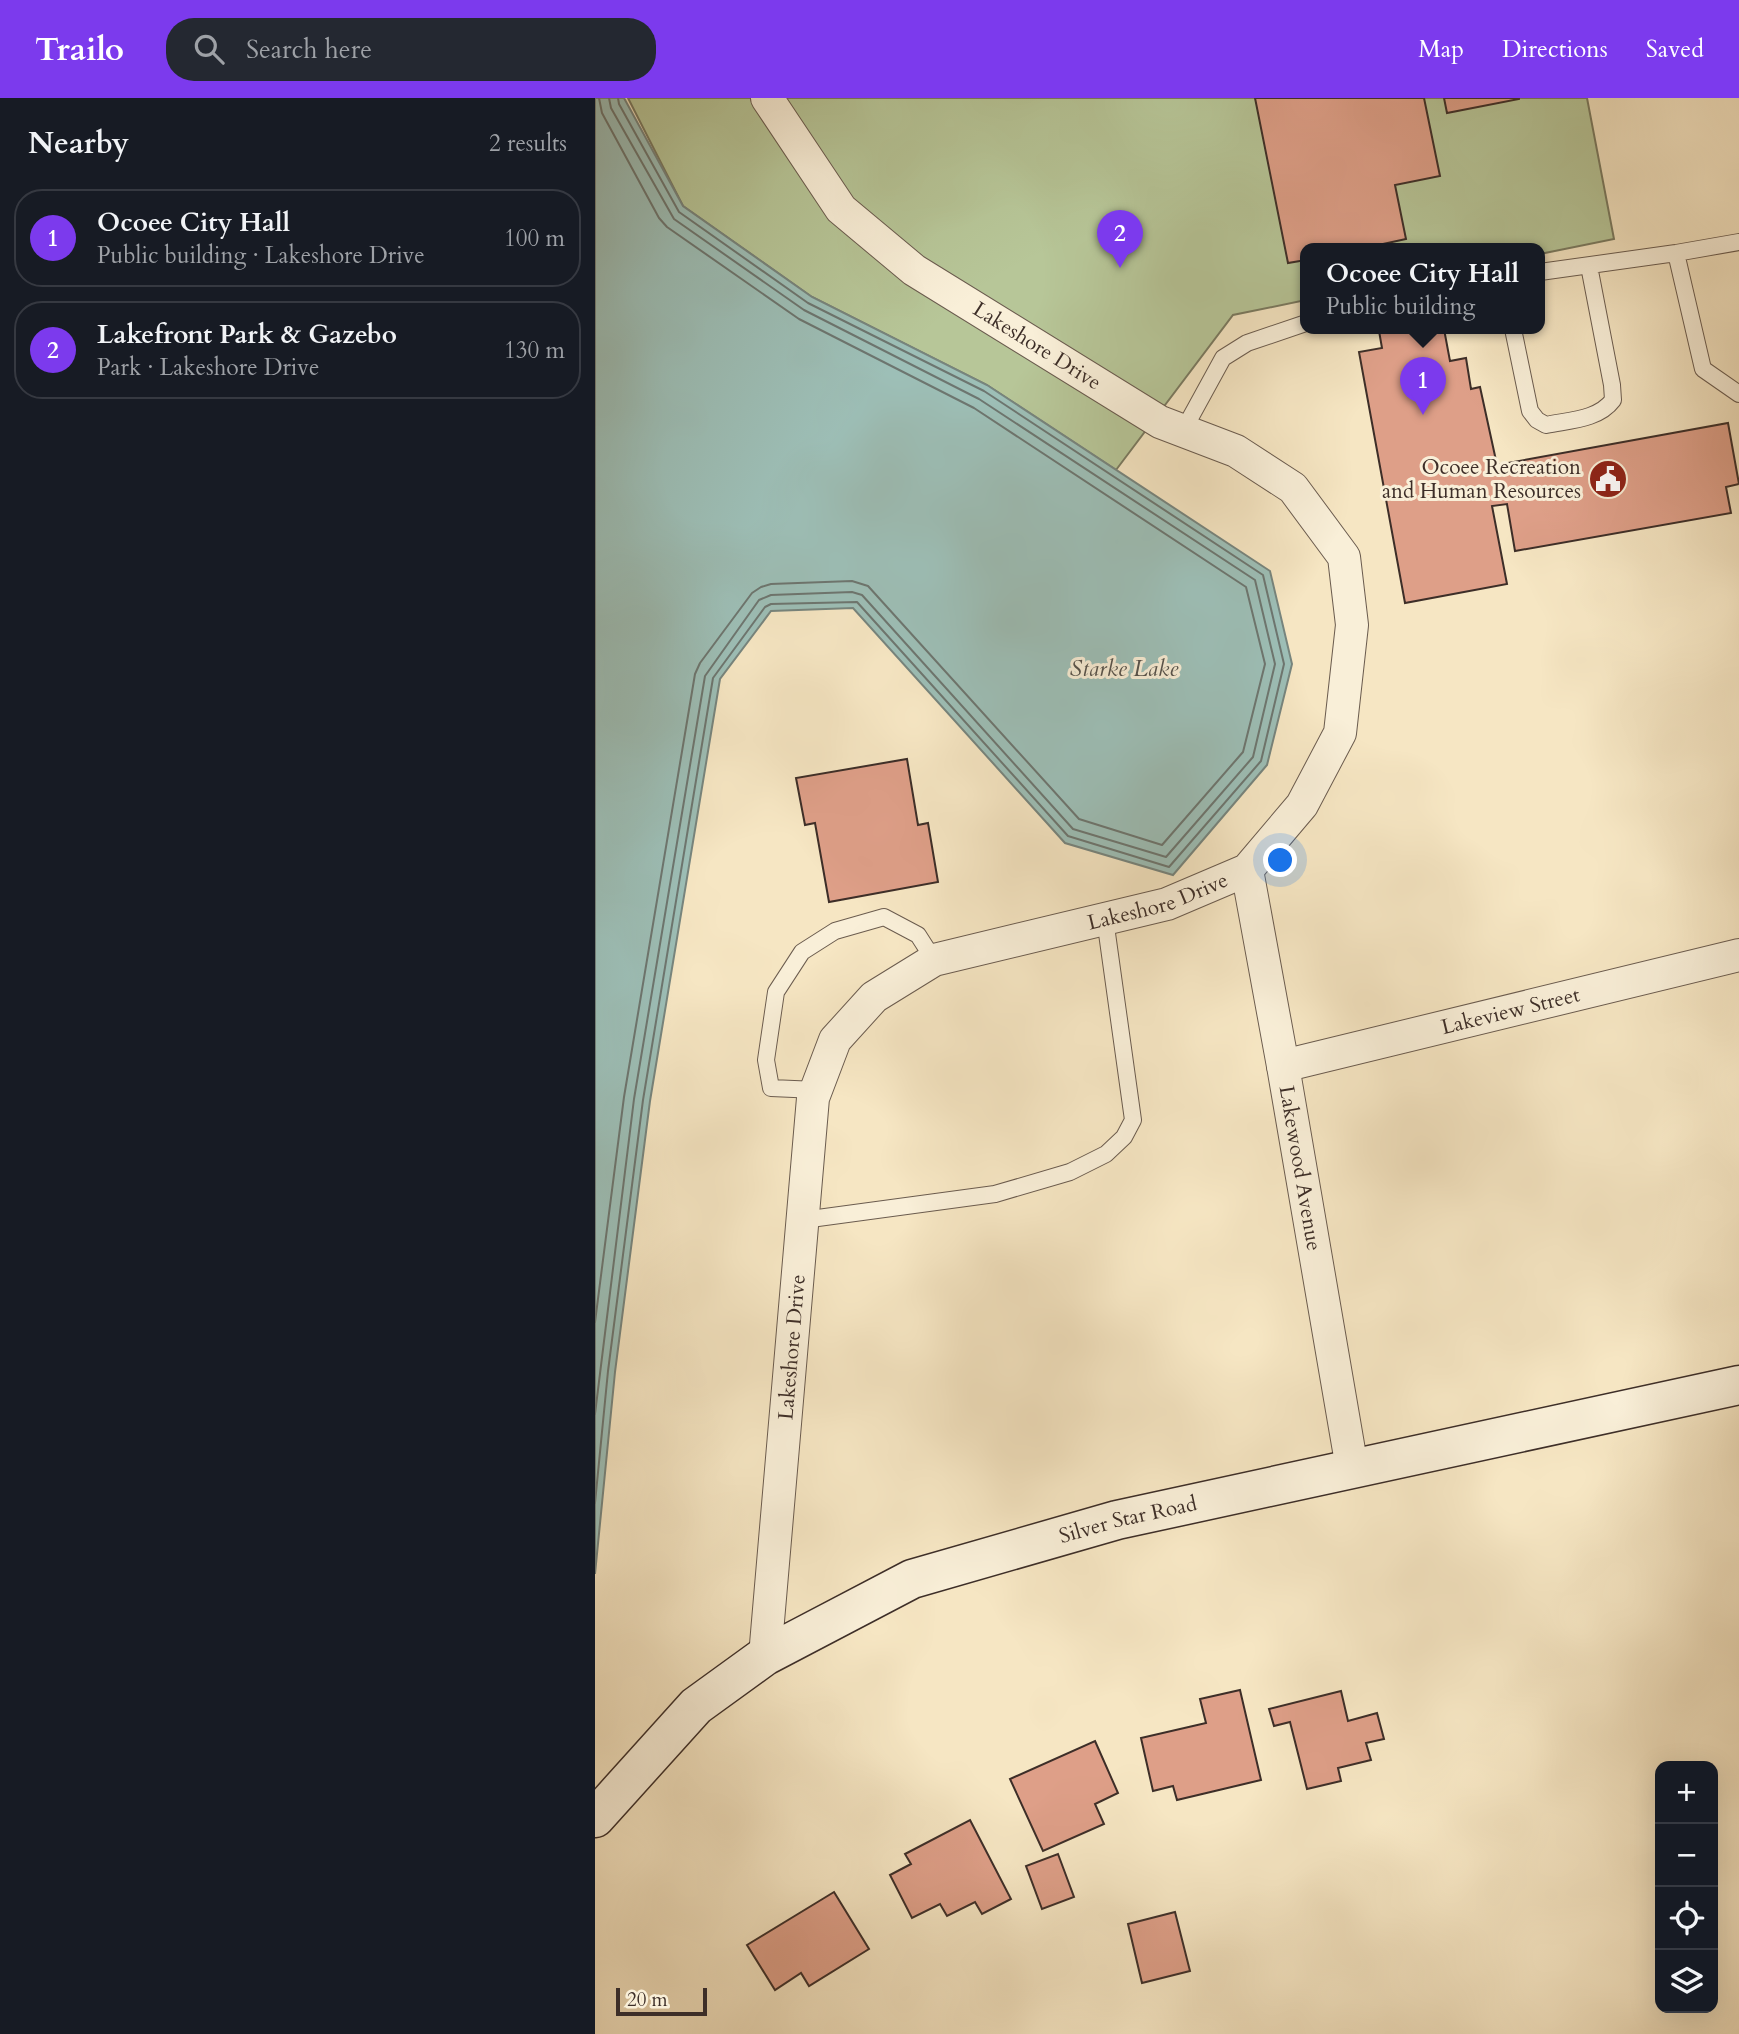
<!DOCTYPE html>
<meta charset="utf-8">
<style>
:root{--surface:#171b24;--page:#242831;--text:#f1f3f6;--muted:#9ea1a6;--line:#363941;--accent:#7c3aed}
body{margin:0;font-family:Cardo,serif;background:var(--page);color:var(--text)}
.controls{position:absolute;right:21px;bottom:21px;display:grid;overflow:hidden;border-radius:14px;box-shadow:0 7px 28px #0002}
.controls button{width:63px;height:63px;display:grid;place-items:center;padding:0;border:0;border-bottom:2px solid var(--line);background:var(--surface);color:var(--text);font:35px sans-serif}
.scale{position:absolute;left:21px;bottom:18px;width:91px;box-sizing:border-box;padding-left:7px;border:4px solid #3d2e28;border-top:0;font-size:19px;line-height:24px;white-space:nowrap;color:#3d2e28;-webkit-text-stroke:5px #f9efd8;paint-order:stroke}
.you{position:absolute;left:686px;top:763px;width:24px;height:24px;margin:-18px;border:5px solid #fff;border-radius:50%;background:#1a73e8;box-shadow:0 0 0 10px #1a73e833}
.badge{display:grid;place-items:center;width:46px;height:46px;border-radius:50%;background:var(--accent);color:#fff;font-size:23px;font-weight:700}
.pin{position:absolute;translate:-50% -58px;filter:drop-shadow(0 2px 4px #0008)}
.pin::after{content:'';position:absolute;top:37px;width:24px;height:21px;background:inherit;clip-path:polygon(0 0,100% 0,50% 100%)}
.popup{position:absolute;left:705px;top:145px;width:245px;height:91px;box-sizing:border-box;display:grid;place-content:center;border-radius:14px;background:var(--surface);filter:drop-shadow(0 2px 5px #0005);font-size:23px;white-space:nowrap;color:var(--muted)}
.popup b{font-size:26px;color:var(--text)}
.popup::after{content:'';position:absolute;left:50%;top:100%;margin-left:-14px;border:14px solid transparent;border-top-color:var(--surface)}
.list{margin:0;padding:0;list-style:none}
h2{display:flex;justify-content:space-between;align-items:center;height:91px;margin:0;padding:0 28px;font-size:30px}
h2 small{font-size:23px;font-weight:400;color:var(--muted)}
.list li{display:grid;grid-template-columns:46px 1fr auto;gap:21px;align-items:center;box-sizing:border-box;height:98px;margin:0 14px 14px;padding:0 14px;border:2px solid var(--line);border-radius:28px}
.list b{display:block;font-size:26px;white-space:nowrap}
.list p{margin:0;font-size:23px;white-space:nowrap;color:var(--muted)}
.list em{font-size:23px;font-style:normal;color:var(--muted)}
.icon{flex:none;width:38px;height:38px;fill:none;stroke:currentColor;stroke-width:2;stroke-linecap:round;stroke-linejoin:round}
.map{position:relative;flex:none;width:1144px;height:1936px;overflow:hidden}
header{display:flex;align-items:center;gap:42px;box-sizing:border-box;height:98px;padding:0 35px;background:var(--accent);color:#fff}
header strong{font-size:33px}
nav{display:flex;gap:38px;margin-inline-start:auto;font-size:24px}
.search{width:490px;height:63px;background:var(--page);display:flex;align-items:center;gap:18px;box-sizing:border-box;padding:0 24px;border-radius:28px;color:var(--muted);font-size:26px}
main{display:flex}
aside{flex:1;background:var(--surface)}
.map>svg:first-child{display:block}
.green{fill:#b7c698;stroke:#7a7a60;stroke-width:2}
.water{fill:#9dbfb7;stroke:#77857e;stroke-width:2}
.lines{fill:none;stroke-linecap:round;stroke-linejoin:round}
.shore{stroke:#6d7670;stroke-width:2}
.building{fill:#de9f88;stroke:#3d2e28;stroke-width:2}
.lane-casing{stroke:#6b5c4f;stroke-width:18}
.street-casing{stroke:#6b5c4f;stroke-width:34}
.secondary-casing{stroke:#3d2e28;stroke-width:41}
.lane{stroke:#f9efd8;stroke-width:16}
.street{stroke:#f9efd8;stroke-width:32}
.secondary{stroke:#f9efd8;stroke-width:38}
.labels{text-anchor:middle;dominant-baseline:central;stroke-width:6;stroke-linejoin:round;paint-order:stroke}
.street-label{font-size:21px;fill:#3d2e28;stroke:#f9efd8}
.poi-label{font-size:21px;fill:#3d2e28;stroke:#f9efd8;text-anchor:end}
.water-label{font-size:23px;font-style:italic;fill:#55524c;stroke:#f9efd8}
</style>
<header>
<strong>Trailo</strong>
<div class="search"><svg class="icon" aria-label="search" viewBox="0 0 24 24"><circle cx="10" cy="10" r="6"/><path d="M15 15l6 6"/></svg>Search here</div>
<nav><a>Map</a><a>Directions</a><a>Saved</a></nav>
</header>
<main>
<aside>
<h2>Nearby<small>2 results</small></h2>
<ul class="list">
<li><span class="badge">1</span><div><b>Ocoee City Hall</b><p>Public building · Lakeshore Drive</p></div><em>100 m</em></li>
<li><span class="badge">2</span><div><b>Lakefront Park &amp; Gazebo</b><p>Park · Lakeshore Drive</p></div><em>130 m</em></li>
</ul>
</aside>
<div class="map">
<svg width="1144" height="1936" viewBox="0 0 1144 1936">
<rect width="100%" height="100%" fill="#f6e6c3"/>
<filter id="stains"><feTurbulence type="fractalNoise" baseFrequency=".00286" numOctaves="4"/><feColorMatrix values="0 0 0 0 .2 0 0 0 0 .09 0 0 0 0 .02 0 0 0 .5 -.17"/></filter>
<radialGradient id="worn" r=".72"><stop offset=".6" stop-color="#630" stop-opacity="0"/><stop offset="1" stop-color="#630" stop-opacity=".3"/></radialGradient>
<!-- green -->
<path class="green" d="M33,0H992L1019,141L945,156V151H711V202L638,217L521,372L392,287L217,199L88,108Z"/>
<!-- water -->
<path class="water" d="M0,0H29L88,108L217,199L392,287L675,473L697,566L672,667L578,777L470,745L258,510L176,513L125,581L55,1003L20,1274L0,1476Z"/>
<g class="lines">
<!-- shore -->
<path class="shore" d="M0,1224L29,999L100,576L105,565L157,495L166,489L176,486L257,483L273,488L484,721L567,747L648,654L670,566L651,489L379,310L204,221L72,129L64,120L7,15L4,0
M0,1316L39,1001L110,578L164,502L176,497L257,494L267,497L478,731L571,759L658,659L680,566L660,482L384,301L209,212L79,121L16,10L14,0
M0,1405L13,1273L48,1002L118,580L170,509L176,506L262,504L473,738L574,769L666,663L689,566L668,477L389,293L213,205L84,114L24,6L23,0"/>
</g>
<!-- building -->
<path class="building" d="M660,0H829L845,78L800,87L811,141L765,151H711V162L693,165Z
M849,0H924V1L852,15Z
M791,231H849L855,263L871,260L876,291L885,289L902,367L1133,325L1144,386L1131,389L1136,415L920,453L912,406L897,408L912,486L810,505L764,254L787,250L784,233Z
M312,661L323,727L333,725L343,784L234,804L220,725L210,727L201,680Z
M645,1592L666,1682L582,1702L578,1688L558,1693L546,1640L611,1625L605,1601Z
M746,1593L753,1623L782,1615L789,1641L771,1645L776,1662L743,1670L746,1683L712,1691L695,1624L679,1628L674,1611Z
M500,1643L523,1695L500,1706L509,1726L448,1753L415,1681Z
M375,1722L416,1801L387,1816L380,1804L352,1818L345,1806L317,1820L295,1777L316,1766L310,1756Z
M463,1756L479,1799L447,1811L431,1768Z
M239,1794L274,1851L214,1888L206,1875L180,1892L152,1847Z
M580,1814L595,1873L547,1885L533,1826Z"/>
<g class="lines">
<defs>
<path id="lane" d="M1081,155L1108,271L1144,296
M945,174L1081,155L1144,144
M918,231L935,313L942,322L951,327C974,322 1003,322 1018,302L1017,287L994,168
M588,333L628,260L652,245L711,225
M222,992L176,990L171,962L181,894L207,854L240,833L289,819L323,837L339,862
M208,1122L400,1096L475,1074L511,1056L529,1039L538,1022L510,821"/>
<g id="street">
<path id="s1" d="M652,772L688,968L757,1370"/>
<path id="s2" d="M688,968L1144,857"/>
<path id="s3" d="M170,1558L218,1000L240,942L279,899L339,862L572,806L652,772L707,707L745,635L757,527L749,459L698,390L641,353L565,324L319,172L246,111L172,0"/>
</g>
<g id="secondary">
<path id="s4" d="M0,1720L101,1608L170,1558L317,1481L522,1422L1144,1287"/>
</g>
</defs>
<!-- lane casing -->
<use href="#lane" class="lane-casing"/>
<!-- street casing -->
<use href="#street" class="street-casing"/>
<!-- secondary casing -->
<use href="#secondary" class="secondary-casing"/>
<!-- lane -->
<use href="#lane" class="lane"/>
<!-- street -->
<use href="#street" class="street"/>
<!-- secondary -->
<use href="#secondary" class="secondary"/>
</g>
<!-- icons -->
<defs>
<symbol id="civic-disc" viewBox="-11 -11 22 22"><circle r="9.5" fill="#8f2418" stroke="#f9efd8"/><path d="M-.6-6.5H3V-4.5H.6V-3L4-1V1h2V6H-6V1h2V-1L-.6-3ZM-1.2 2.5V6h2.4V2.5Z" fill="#fff"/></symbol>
</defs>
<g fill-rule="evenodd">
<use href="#civic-disc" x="991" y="359" width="44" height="44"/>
</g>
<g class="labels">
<!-- street labels -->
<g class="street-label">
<text transform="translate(442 248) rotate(32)">Lakeshore Drive</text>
<text stroke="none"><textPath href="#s3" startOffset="982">Lakeshore Drive</textPath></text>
<text stroke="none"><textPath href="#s2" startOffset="234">Lakeview Street</textPath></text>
<text stroke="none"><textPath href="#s1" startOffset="303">Lakewood Avenue</textPath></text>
<text stroke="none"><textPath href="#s3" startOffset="310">Lakeshore Drive</textPath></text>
<text stroke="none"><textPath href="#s4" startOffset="626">Silver Star Road</textPath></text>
</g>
<!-- poi labels -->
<g class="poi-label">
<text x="986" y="369">Ocoee Recreation<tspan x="986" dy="24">and Human Resources</tspan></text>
</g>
<!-- water labels -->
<g class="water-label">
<text x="529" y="570">Starke Lake</text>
</g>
</g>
<rect width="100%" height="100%" filter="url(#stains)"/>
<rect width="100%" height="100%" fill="url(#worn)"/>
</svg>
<div class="controls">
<button>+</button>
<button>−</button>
<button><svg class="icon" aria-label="locate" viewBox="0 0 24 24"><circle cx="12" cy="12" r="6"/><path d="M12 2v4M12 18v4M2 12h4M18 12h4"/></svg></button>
<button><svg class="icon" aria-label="layers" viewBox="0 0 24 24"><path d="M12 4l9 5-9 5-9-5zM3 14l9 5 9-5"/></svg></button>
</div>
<div class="scale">20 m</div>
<div class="you"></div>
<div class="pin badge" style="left:828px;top:317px">1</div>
<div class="popup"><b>Ocoee City Hall</b>Public building</div>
<div class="pin badge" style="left:525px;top:170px">2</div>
</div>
</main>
